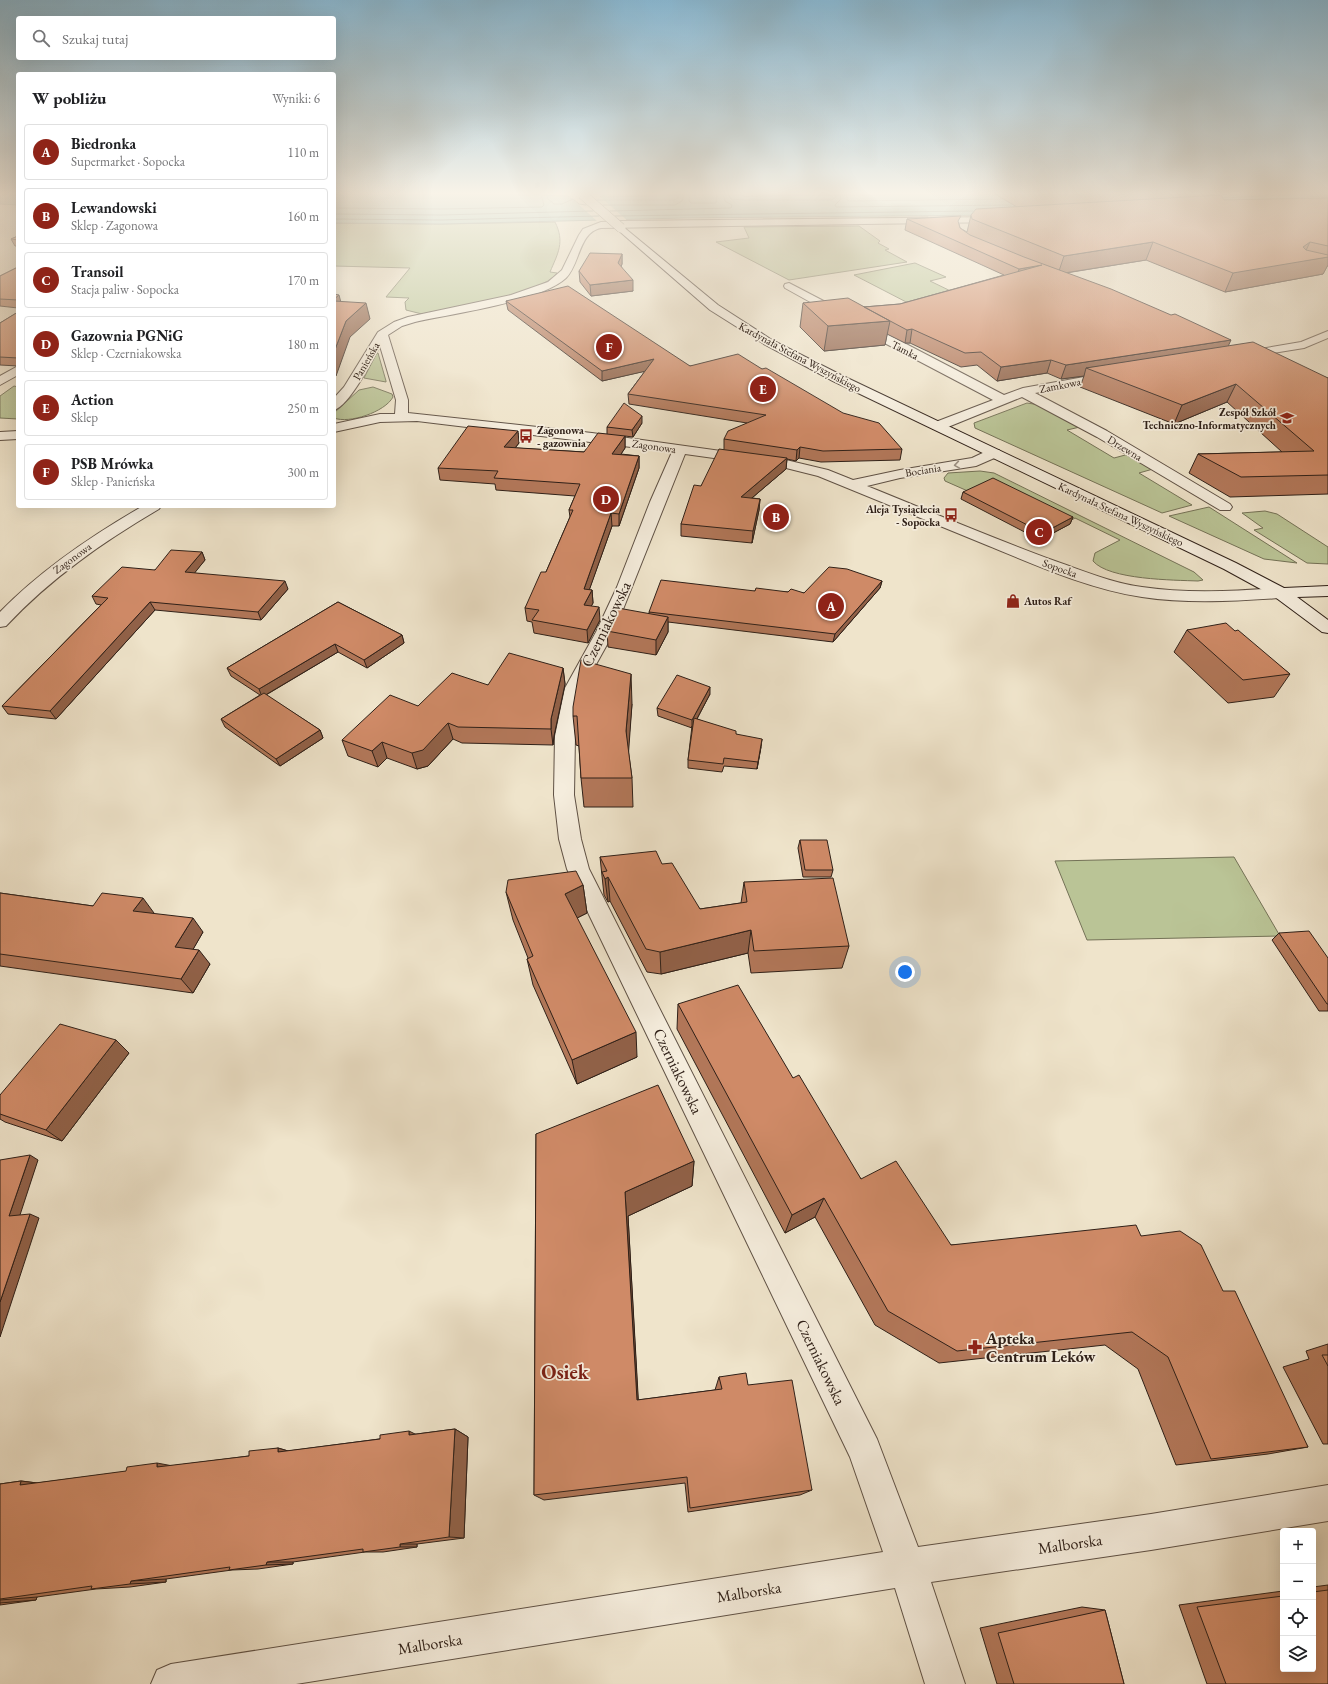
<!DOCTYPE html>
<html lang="pl">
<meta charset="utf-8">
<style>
:root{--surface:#fff;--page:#f6f6f6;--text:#202124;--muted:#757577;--line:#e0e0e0;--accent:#8f2418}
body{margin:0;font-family:"EB Garamond",serif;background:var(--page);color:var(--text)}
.controls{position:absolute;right:12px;bottom:12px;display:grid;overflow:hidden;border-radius:4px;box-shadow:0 4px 16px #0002}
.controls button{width:36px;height:36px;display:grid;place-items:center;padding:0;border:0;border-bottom:1px solid var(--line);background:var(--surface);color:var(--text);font:20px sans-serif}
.you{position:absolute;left:905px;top:972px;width:14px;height:14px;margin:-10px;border:3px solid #fff;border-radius:50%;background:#1a73e8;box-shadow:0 0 0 6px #1a73e833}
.badge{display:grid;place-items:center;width:26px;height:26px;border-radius:50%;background:var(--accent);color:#fff;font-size:13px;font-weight:700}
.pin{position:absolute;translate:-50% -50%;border:2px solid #fff;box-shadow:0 1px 4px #0006}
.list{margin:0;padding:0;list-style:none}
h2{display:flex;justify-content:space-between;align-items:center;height:52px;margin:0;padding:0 16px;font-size:17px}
h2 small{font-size:13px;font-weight:400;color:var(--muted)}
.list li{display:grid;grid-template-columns:26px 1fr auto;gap:12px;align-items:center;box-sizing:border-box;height:56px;margin:0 8px 8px;padding:0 8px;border:1px solid var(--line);border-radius:4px}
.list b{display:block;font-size:15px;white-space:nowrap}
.list p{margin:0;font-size:13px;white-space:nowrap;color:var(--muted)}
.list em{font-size:13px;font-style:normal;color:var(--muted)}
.icon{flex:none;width:22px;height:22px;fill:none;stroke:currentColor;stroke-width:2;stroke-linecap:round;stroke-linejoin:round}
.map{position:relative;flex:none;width:1328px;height:1684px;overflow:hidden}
.search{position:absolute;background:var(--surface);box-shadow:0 4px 16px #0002;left:16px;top:16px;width:320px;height:44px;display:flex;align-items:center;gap:10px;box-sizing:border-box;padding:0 14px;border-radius:4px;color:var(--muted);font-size:15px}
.panel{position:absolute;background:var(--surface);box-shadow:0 4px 16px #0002;left:16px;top:72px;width:320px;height:436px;border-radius:4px}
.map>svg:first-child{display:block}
.green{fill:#bac496;stroke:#747257}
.water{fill:#9abfb2;stroke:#6f7f74}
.pier{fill:#efe4cb}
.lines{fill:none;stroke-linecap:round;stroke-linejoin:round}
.shore{stroke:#647065;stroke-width:1}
.street-casing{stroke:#5f5145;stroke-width:2}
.secondary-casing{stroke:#2f2018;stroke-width:2}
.street{fill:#f5eddd;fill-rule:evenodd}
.secondary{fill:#f5eddd;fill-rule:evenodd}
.secondary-bridge-casing{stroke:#2f2018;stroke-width:10;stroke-linecap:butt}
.secondary-bridge{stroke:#f5eddd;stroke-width:9}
.wall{fill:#b27759;stroke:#2f2018}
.shaded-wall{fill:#916148;stroke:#2f2018}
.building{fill:#cf8a67;stroke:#2f2018}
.oneway{stroke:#9c9184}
.labels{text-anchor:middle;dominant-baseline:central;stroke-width:3.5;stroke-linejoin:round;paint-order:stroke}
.far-street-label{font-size:11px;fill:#2f2018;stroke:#f5eddd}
.far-poi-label{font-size:11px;font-weight:bold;fill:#2f2018;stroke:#f5eddd;text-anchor:end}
.near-street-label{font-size:16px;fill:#2f2018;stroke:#f5eddd}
.near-poi-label{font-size:16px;font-weight:bold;fill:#2f2018;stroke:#f5eddd;text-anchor:start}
.near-district-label{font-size:20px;font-weight:bold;fill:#7a1f14;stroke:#f5eddd}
</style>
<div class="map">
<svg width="1328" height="1684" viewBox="0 0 1328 1684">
<rect width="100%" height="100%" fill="#efe4cb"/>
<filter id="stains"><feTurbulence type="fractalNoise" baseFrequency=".005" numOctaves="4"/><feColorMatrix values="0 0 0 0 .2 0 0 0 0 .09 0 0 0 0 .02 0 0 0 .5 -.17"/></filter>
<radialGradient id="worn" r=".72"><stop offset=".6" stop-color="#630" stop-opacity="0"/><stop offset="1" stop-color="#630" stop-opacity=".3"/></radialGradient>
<!-- green -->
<path class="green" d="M599,194H681L668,196L608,197Z
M726,194H936L794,196Z
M928,217L929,218L632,221Z
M555,222C565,242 558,253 550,272L557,273C540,296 452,307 422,314L406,310L405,302L409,298L386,297L410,268L334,266V223L441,224Z
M859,226L880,241L878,243L889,249L885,250L907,262L789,280L716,242L749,238L744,227Z
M915,263L946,277L930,281L961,296L914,306L854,275Z
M378,353L386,381V382L364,378L376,354Z
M14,386L18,387V419L0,418V396Z
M373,387L392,394L393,397C385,412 349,424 334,418L335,412L359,390Z
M1027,403L1040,405L1080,427L1067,430L1114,458L1129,454L1153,469L1139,473L1192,505L1162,513L975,428L974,423Z
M980,471L994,473L1194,572L1203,580L1198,581C1174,580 1109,580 1093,561L1095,553L1120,540L1075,518L1068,522L970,492L945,481L944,478L948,473Z
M1209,507L1297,563L1264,559L1169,516Z
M1265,511L1277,514L1328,547V564L1307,563L1254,530L1263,528L1242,513Z
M1234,857L1280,936L1087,940L1055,861Z"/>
<!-- water -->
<path class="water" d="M0,194H18V205L0,204Z
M334,194H493L608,197L725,194L744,196L942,194H1328V196L999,215L683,218L441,224L334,223Z"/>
<!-- pier -->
<path class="pier" d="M567,194H597L629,222H598Z"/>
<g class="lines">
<!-- shore -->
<path class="shore" d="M547,194L548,199L554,204H562L573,199L579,204L586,205
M690,194L689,201L691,203H716L717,194
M728,194L731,199L744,200H831L835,198L836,194
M841,194L840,200L835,205L836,207L1011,205
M847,194V200L849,201L1002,199
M1224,198L1299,194
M597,200H674L678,198L679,194
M603,205H675L682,201L684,194
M334,208L441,209L542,207L544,205L541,194
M610,211L731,208L732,205L725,201L723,194
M334,214L441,215L593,211
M615,216L973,211
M334,219L441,220L599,216"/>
<defs>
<path id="street" d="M999,217L1003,220L1002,222L601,228C579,232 580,264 566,278C540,302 451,314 415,322L402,326L388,335L408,400V413L592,433L786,460L828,470L853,480L900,470L972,458L989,450H999L1001,453L999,456L976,466L900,478L867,486C929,511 992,538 1055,561C1084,571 1112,583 1142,587C1188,594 1235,591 1281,588L1287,589L1289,593L1287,597L1281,598C1235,601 1188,604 1142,597C1089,589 1038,566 989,546C932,523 875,499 818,476L786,468L685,454L614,632L583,688L575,736L574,795L581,839L589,869L877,1439L918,1547L1151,1514L1328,1485V1521L1151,1550L931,1582L965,1684H925L895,1588L296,1684H151L157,1670L171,1664L883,1552L850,1457L567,869L559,839L554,795L555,736L565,688L596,632L617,587L650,502L672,452L417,421L380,422L334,432V424L380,414H395L396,400L380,346C372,361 349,406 334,410V398L344,387L378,332L394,322L408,317L511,295L548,282L562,270L579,235L583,229L601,222L622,221Z
M789,283L1004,395L1023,388L1112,372L1116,373L1118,376L1112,380L1035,393L1107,431L1230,504L1232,507L1230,510H1220L1097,437L1022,397L943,429H933L932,426L933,423L993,400L875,338L785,288L784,286L785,284Z
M1328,331V338L1304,348L1243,358L1237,355L1243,352L1301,342Z
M18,366V375L0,385V376Z
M18,431V439L0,440V432Z
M143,506H161L159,509C103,542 51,578 6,626L0,627V612C42,569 91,536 143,506Z"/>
<path id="secondary" d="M621,225L718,305L772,340L841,375L1236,563L1284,588L1328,586V596L1297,597L1328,620V633L1322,632L1275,597L1224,569L833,381L764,344L710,310L618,230V226Z"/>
</defs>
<!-- street casing -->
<use href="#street" class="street-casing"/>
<!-- secondary casing -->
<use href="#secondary" class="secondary-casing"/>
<!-- street -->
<use href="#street" class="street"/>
<!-- secondary -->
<use href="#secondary" class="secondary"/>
<defs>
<path id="secondary-bridge" d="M582,194L621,228"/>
</defs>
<!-- secondary-bridge casing -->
<use href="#secondary-bridge" class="secondary-bridge-casing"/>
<!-- secondary-bridge -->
<use href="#secondary-bridge" class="secondary-bridge"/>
</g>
<!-- wall -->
<path class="wall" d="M995,194H1214V196L1224,200L1328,198V266H1327L1323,274L1225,292L1146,260L1066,273L1228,346L1328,378V494L1230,497L1189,473L1198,454L1282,452L1227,402L1174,424L1080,387L1084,376L1061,379L1047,373L997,381L977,365L961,367L910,343H905L887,334L885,345L824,351L800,327L803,303L864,307L900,304L1004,275L905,230L907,219L959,224L960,228L967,232L971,215L1017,207Z
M18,236V246H15L11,239Z
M622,254V264L621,266L633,291L591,296L580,282L579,271Z
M18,267V308L0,306V276Z
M506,301L690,366L762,369L902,449L900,460L821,462L799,458L796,461L787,459L786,469L752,498L760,499L759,510L752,543L681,536V524L701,486L724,449V439L747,423L629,404L628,394L645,371L602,381L508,310Z
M18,312V366L0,365V323Z
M642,423L633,437L625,436V448L621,454L639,456V468L619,526H612L589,590H592L593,603L591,606L600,620L588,643L534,633L532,622L527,621L525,608L546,572L570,517L569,510L575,496L496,490L495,484L440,480L438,468L519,443L515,448L584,452L607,434V427Z
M963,492L1073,517L1070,524L1040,540L961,499Z
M202,552L205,560L194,573L288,589L261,620L155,610L56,719L8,714L2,706L101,605L96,604L92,596L155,570Z
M882,581L880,588L833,642L668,622V632L656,655L608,647L607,631L649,614V612L755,591L788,592L804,593Z
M338,602L402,635L404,643L367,668L338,652L266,695L320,730L323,738L280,766L225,727L221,719L260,695L231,676L227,668Z
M1187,630L1235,631L1290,674L1274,697L1228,703L1174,652Z
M563,668L565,684L554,736L553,745L462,743L453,739L428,766L417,769L387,758L378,767L348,756L342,740L418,706L488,685Z
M710,694L697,719L736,734L761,747L757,769L724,766L722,772L688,768V760L692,726V728L658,716L657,708Z
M632,704L628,749L632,778L633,807H584L581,778L579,746L576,745L573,716Z
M800,840L833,870L831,877H803L798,848Z
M600,857L662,864L700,909L741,903L744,882L849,946L842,968L751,973L748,953L661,974L647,972L610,901L608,902L604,895Z
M583,885L587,913L577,918L637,1057L577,1084L533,985L527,959L528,958L513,920L506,892Z
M0,893L93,906L154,913L153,914L203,932L193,949L210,964L193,993L0,966Z
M1279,933L1328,958V1011H1319L1272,940Z
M678,1004L793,1078L861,1179L951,1245L1141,1236L1223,1291L1308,1447L1268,1454L1176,1465L1138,1369L1105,1345L939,1363L875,1325L815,1217L785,1233L677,1029Z
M116,1040L129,1053L62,1141L5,1122L0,1119V1095Z
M536,1134L694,1161L692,1186L628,1216L638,1400L715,1390L719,1377L748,1385L812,1490L800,1495L688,1512L685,1483L544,1500L534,1495Z
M1328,1344V1444H1323L1283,1367L1309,1359L1306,1351Z
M455,1429L468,1437L464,1538L417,1544V1547L383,1552H365L293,1562V1564L258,1569L232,1570L166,1579V1582L130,1587L96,1589L37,1597L36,1600L0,1605V1484L21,1481L37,1483L249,1456L278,1448L288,1451Z
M1328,1585V1684H1207L1179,1605L1283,1591V1669H1313V1587Z
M1082,1607L1105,1610L1124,1684H997L980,1628Z"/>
<!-- shaded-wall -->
<path class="shaded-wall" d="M1153,242L1146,260L1058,274L1064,256Z
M1310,242L1301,261L1328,257V265L1323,274L1225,292L1233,273L1303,247Z
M622,254V264L619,273L618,263Z
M1042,265L1016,281L1019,269Z
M633,280V291L591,296L590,285Z
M339,295L343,310L334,313V299Z
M366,303L370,319L350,337L336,376L334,370V352L346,321Z
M890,321L885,345L824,351L828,326Z
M912,329L910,343H905L907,330Z
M1231,340L1225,353L1086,368L1084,376L1061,379L1066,365Z
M654,359L655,369L602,381V371Z
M1051,360L1047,373L997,381L1001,367Z
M1236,384L1227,402L1174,424L1182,405Z
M642,416V423L633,437L632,430Z
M518,431L519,443L506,459L504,447Z
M625,436V448L613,466L612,454Z
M800,447L799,458L796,461L797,450Z
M639,456V468L619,526V514Z
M787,458L786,469L740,508L741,497Z
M760,499L759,510L752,543L753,531Z
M611,513L612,526L585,602L584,589Z
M1073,517L1070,524L1040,540L1043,533Z
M202,552L205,560L189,580L185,572Z
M285,581L288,589L261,620L258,612Z
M882,581L880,588L833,642L835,634Z
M592,590L593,603L585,618L584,605Z
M150,602L155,610L56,719L50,711Z
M599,607L600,620L588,643L587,630Z
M668,617V632L656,655V640Z
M402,635L404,643L367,668L364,660Z
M335,644L338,652L262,697L259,689Z
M563,668L565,684L554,736L553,745L551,729V719Z
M631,674L632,704L628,760L626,731Z
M710,687V694L692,728V720Z
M448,723L453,739L428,766L417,769L412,753Z
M320,730L323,738L280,766L276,759Z
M762,739L761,747L757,769L758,762Z
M382,742L387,758L378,767L372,751Z
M608,877L610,901L608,902L605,879Z
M583,885L587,913L569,922L565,894Z
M143,898L154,913L145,926L133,911Z
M193,918L203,932L187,960L175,947Z
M751,930L748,953L661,974L660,952Z
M199,950L210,964L193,993L181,979Z
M636,1032L637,1057L577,1084L572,1060Z
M116,1040L129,1053L62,1141L46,1130Z
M30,1155L38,1160L18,1221L9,1216Z
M694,1161L692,1186L628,1216L639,1412L637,1400L625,1192Z
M824,1198L815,1217L785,1233L792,1215Z
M30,1214L39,1218L0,1337V1302Z
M455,1429L468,1437L464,1538L449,1537Z
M409,1431L425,1439L409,1435Z
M278,1448L302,1455L278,1452Z
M157,1463L189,1469L157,1467Z
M21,1481L62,1486L20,1485Z
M400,1544H417V1547H400Z
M267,1562H293V1564L266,1565Z
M166,1579V1582L130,1584L131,1581Z
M37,1597L36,1600L0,1603V1600Z"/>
<!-- building -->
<path class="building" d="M1221,195L1224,200L1328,198V246L1310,242L1303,247L1306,250L1328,255V257L1233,273L1153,242L1064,256L972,219L971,215L976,209Z
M961,216L958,221L960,228L970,235L1024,257L1111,289L1171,315L1175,314L1231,340L1066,365L1051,360L1001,367L981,352L965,353L912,329L907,330L864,307L900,304L1042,265L1019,269L907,219Z
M18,236V240L11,239Z
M590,253L622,254L618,263L633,280L590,285L579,271Z
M18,267V300L0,299V276Z
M568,286L690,366L738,354L762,369L766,368L843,413L879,423L902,449L823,451L800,447L797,450L724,439L728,431L766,415L628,394L654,359L602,371L506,301Z
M334,294L339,295L334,299Z
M848,298L890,321L828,326L803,303Z
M334,301L366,303L346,321L334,352Z
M18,312V358L0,357V323Z
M1253,342L1328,378V475L1241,477L1198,454L1314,451L1236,384L1182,405L1086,368Z
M624,403L642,416L632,430L607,427Z
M468,426L518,431L504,447L584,452L598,433L625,436L612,454L639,456L619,514L611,513L584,589L592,590L584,605L599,607L587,630L532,620L539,610L525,608L541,572H546L573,510H569L580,484L494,478L498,471L438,468Z
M719,449L787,458L741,497L760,499L753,531L681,524L694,485L701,486Z
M993,478L1073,517L1043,533L963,492Z
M171,550L202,552L185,572L285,581L258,612L150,602L50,711L2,706L108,598L92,596L122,567L155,570Z
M829,567L847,569L882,581L835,634L649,612L661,580L755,591L756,588L788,592L791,589L804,593Z
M338,602L402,635L364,660L335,644L259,689L227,668Z
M618,608L668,617L656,640L607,631Z
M1226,623L1235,631L1238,630L1290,674L1243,680L1187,630Z
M509,653L563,668L551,719V729L458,727L448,723L423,750L412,753L382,742L372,751L342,740L390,695L418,706L452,673L488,685Z
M581,660L631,674L626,731L632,778H581L577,716H573V707Z
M677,675L710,687L692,720L657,708Z
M264,693L320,730L276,759L221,719Z
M694,718L736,731V734L762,739L758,762L724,758L723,764L688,760Z
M800,840H827L833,870H805Z
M656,851L662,864L672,863L700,909L747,902L744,882L833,878L849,946L754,951L751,930L660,952L646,949L608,877L605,879L602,872L607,871L600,857Z
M576,871L583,885L565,894L636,1032L572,1060L527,959L533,956L506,892L508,880Z
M0,893L93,906L102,893L143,898L133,911L193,918L175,947L199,950L181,979L0,954Z
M1309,931L1328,958V1004H1327L1279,933Z
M738,985L793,1078L799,1075L861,1179L896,1161L951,1245L1136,1225L1141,1236L1180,1231L1201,1245L1223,1291H1235L1308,1447L1211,1459L1168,1357L1132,1332L957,1351L888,1311L824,1198L792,1215L678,1004Z
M60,1024L116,1040L46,1130L0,1114V1095Z
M658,1085L694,1161L625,1192L637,1400L722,1389L719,1377L746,1373L748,1385L792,1380L812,1490L690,1508L687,1477L534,1495L536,1134Z
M30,1155L9,1216L30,1214L0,1302V1160Z
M1322,1355H1328V1366Z
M455,1429L449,1537L400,1544V1547L363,1552V1549L267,1562L266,1565L229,1570L230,1567L131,1581L130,1584L91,1589L92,1586L0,1599V1484L21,1481L20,1485L126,1471L127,1467L157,1463V1467L249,1456V1451L278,1448V1452L380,1439V1435L409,1431V1435Z
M1328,1590V1684H1226L1197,1607L1283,1596V1669H1313V1592Z
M1105,1610L1124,1684H1014L998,1633Z"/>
<!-- one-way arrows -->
<defs><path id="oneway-chevron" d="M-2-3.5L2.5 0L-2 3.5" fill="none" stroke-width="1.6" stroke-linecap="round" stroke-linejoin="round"/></defs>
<use class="oneway" href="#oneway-chevron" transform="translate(957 465) rotate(171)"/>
<!-- sky -->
<linearGradient id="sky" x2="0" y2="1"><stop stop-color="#89b8d2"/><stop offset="0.45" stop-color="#f8f3e8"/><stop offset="1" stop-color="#f8f3e8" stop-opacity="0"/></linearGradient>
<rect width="1328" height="429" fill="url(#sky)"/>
<!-- icons -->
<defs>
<symbol id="school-bare" viewBox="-9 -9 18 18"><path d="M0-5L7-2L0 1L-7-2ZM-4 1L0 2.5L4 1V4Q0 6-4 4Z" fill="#8f2418" stroke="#f5eddd" stroke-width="2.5" paint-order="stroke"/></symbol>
<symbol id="bus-bare" viewBox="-9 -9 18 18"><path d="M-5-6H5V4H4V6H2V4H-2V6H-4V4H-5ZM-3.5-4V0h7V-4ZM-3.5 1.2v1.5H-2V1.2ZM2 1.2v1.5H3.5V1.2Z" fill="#8f2418" stroke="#f5eddd" stroke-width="2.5" paint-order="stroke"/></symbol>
<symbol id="shop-bare" viewBox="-9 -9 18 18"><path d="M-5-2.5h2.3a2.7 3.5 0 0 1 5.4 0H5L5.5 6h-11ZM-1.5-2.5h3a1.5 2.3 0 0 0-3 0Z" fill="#8f2418" stroke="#f5eddd" stroke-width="2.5" paint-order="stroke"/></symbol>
<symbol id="pharmacy-bare" viewBox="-9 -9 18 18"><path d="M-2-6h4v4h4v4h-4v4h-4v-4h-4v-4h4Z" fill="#8f2418" stroke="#f5eddd" stroke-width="2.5" paint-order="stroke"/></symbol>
</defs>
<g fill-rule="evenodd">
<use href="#school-bare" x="1277" y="408" width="20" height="20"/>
<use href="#bus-bare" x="516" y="426" width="20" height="20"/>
<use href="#bus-bare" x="941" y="505" width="20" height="20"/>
<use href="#shop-bare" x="1003" y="591" width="20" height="20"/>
<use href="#pharmacy-bare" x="965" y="1337" width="20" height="20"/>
</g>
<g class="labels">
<!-- far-street labels -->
<g class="far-street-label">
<text transform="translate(905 350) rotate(27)">Tamka</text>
<text transform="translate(800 357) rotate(28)">Kardynała Stefana Wyszyńskiego</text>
<text transform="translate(366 361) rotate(-60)">Panieńska</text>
<text transform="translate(1060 385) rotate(-11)">Zamkowa</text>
<text transform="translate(654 446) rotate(8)">Zagonowa</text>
<text transform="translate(1125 448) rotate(31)">Drzewna</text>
<text transform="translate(923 470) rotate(-9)">Bociania</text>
<text transform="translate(1121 514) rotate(25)">Kardynała Stefana Wyszyńskiego</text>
<text transform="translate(72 558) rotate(-36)">Zagonowa</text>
<text transform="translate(1060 568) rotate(20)">Sopocka</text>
</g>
<!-- far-poi labels -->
<g class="far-poi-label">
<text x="1276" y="412">Zespół Szkół<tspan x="1276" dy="13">Techniczno-Informatycznych</tspan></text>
<text x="537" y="430" text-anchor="start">Zagonowa<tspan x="537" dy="13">- gazownia</tspan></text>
<text x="940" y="509">Aleja Tysiąclecia<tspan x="940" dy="13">- Sopocka</tspan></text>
<text x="1024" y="601" text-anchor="start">Autos Raf</text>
</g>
<!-- near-street labels -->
<g class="near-street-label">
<text transform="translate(606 624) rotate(-64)">Czerniakowska</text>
<text transform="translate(678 1071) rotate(64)">Czerniakowska</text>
<text transform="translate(821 1362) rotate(64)">Czerniakowska</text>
<text transform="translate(1070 1544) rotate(-8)">Malborska</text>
<text transform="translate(749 1592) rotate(-9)">Malborska</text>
<text transform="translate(430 1644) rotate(-9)">Malborska</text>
</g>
<!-- near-poi labels -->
<g class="near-poi-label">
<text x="986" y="1338">Apteka<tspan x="986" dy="18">Centrum Leków</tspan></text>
</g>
<!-- near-district labels -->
<g class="near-district-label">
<text x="565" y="1372">Osiek</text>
</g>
</g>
<rect width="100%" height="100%" filter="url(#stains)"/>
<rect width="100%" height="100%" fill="url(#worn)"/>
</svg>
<div class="controls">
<button>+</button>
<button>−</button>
<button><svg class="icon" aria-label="locate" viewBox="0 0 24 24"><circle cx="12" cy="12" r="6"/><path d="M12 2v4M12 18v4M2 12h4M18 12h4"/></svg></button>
<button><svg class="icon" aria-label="layers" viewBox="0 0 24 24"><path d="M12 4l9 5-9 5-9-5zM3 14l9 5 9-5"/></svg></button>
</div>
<div class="you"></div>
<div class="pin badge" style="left:831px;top:606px">A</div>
<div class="pin badge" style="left:776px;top:517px">B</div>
<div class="pin badge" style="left:1039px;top:532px">C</div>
<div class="pin badge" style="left:606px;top:499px">D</div>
<div class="pin badge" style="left:763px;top:389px">E</div>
<div class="pin badge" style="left:609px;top:347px">F</div>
<div class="search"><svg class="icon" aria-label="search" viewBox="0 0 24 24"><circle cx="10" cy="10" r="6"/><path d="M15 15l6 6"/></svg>Szukaj tutaj</div>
<section class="panel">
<h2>W pobliżu<small>Wyniki: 6</small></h2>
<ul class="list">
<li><span class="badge">A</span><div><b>Biedronka</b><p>Supermarket · Sopocka</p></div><em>110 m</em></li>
<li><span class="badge">B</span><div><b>Lewandowski</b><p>Sklep · Zagonowa</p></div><em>160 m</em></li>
<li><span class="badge">C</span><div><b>Transoil</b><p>Stacja paliw · Sopocka</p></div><em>170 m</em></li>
<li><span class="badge">D</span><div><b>Gazownia PGNiG</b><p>Sklep · Czerniakowska</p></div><em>180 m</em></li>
<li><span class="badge">E</span><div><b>Action</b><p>Sklep</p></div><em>250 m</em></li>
<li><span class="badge">F</span><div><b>PSB Mrówka</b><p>Sklep · Panieńska</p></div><em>300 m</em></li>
</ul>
</section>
</div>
